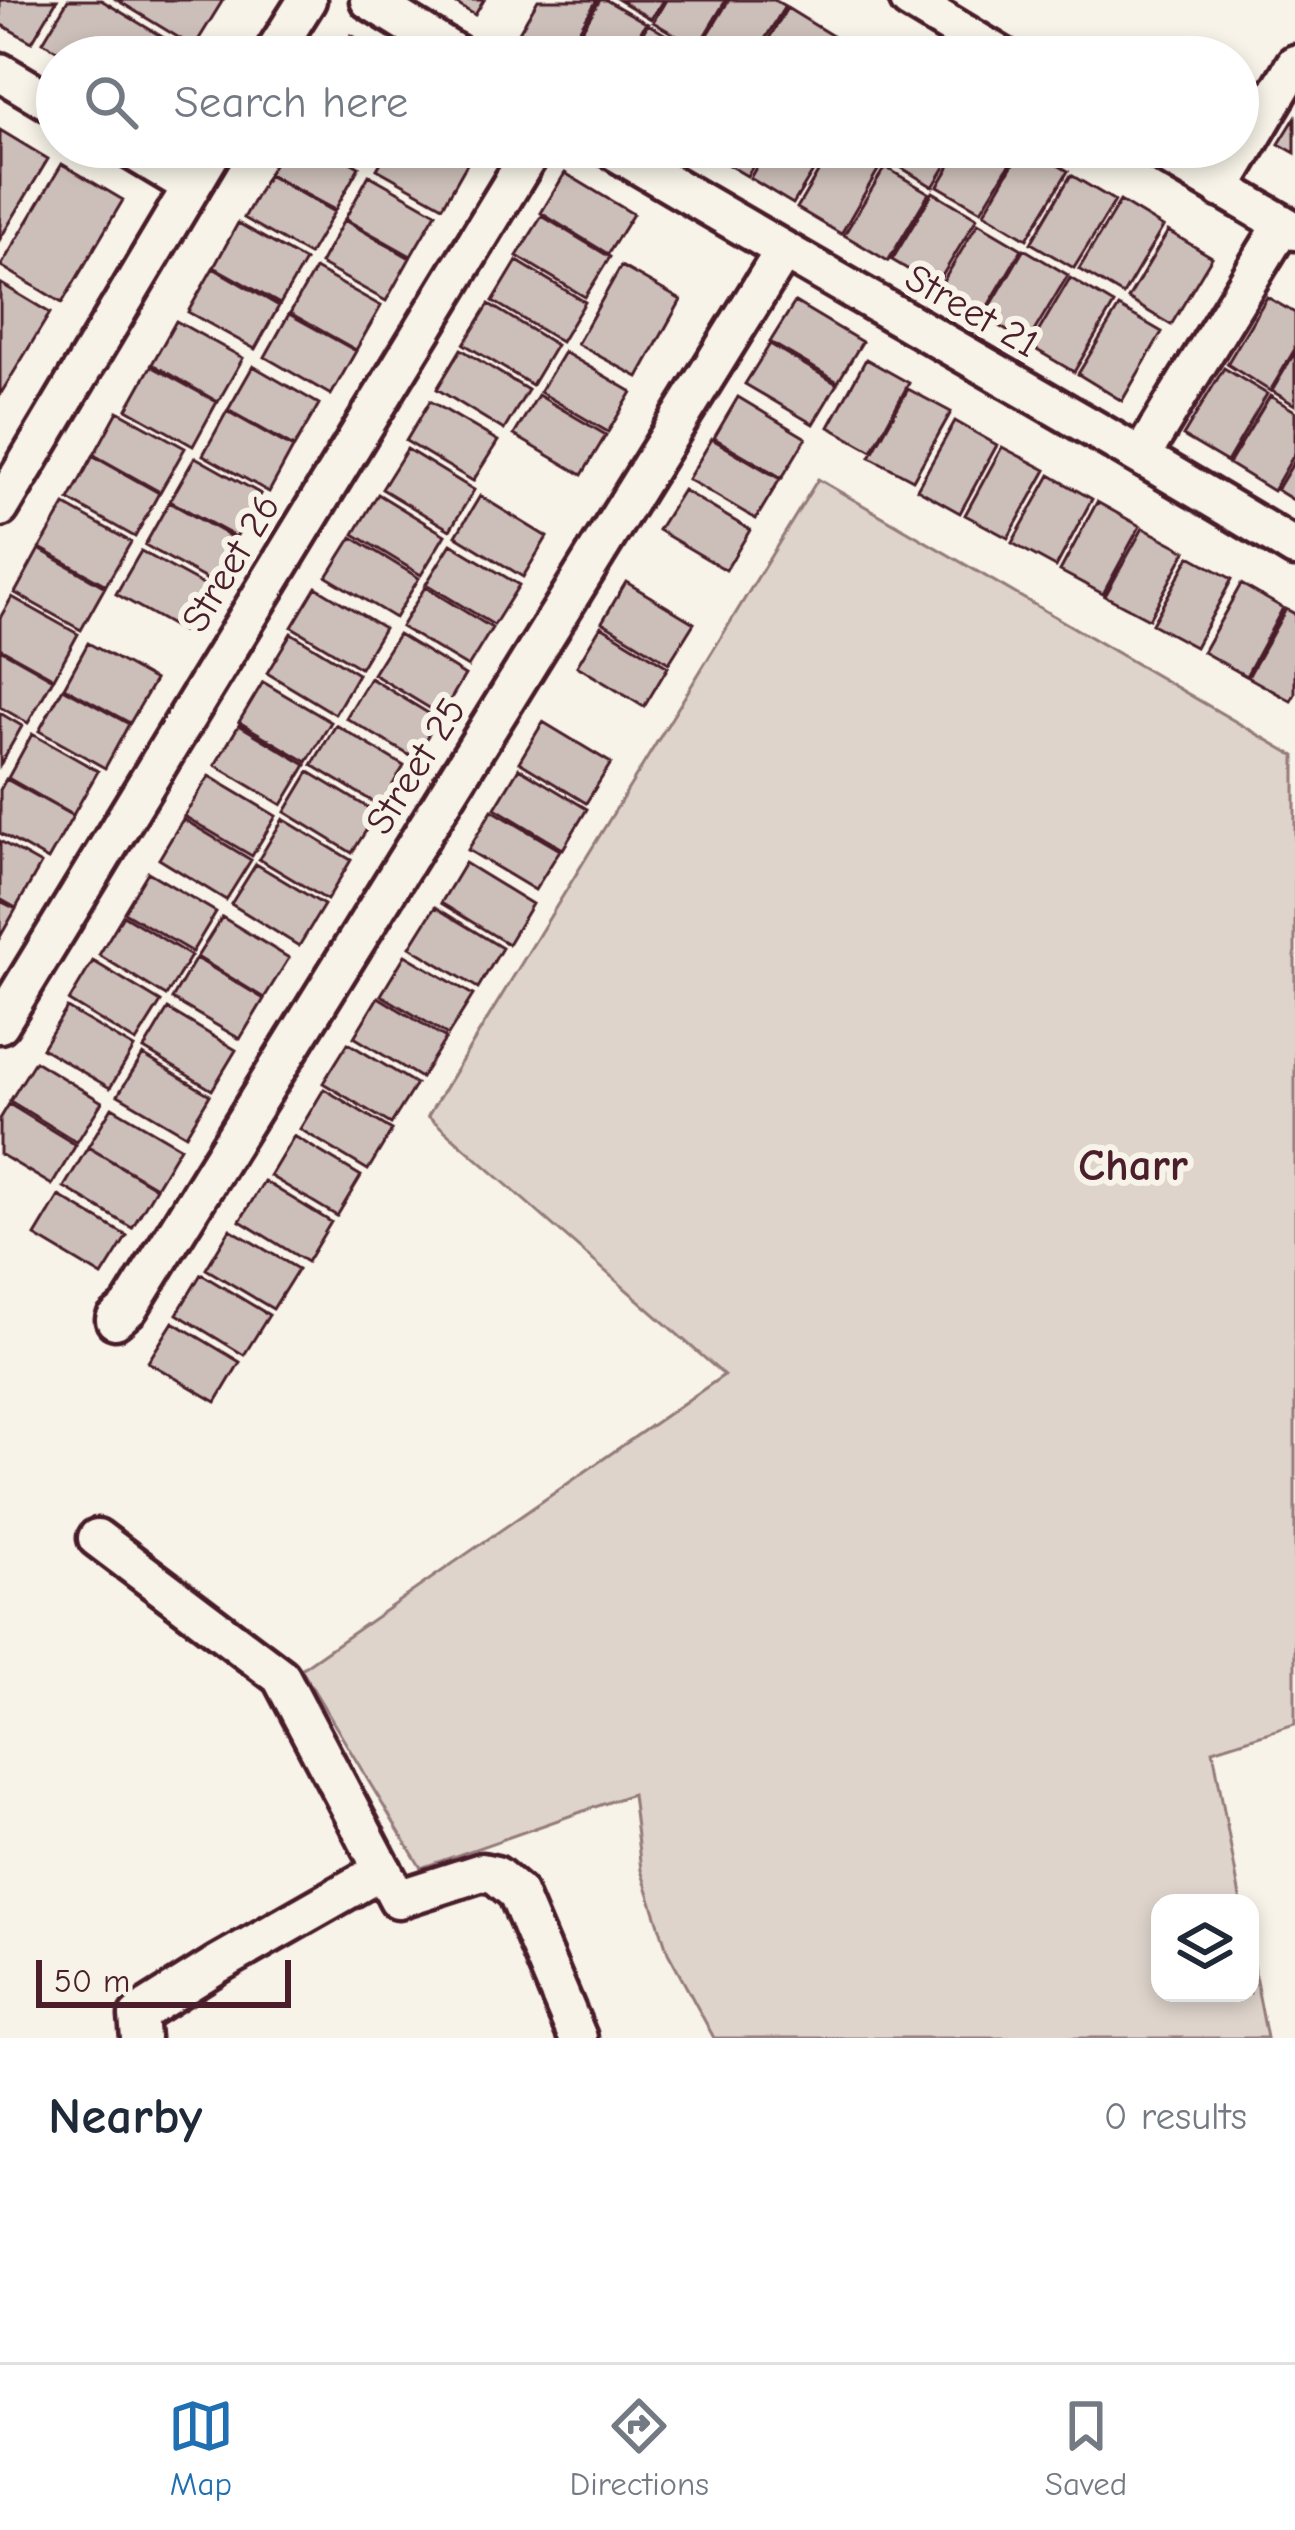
<!DOCTYPE html>
<style>
:root{--surface:#fff;--page:#f6f6f7;--text:#1f2937;--muted:#747a83;--line:#e0e1e3;--accent:#1f6fb2}
body{margin:0;font-family:"Comic Neue",sans-serif;background:var(--page);color:var(--text)}
.controls{position:absolute;right:36px;bottom:36px;display:grid;overflow:hidden;border-radius:24px;box-shadow:0 6px 18px #0003}
.controls button{width:108px;height:108px;display:grid;place-items:center;padding:0;border:0;border-bottom:3px solid var(--line);background:var(--surface);color:var(--text);font:60px sans-serif}
.scale{position:absolute;left:36px;bottom:30px;width:255px;box-sizing:border-box;padding-left:12px;border:6px solid #4a1f2b;border-top:0;font-size:33px;line-height:42px;white-space:nowrap;color:#4a1f2b;-webkit-text-stroke:9px #f7f3e8;paint-order:stroke}
.list{margin:0;padding:0;list-style:none}
h2{display:flex;justify-content:space-between;align-items:center;height:156px;margin:0;padding:0 48px;font-size:51px}
h2 small{font-size:39px;font-weight:400;color:var(--muted)}
.icon{flex:none;width:66px;height:66px;fill:none;stroke:currentColor;stroke-width:2;stroke-linecap:round;stroke-linejoin:round}
.map{position:relative;flex:none;width:1295px;height:2038px;overflow:hidden}
.search{position:absolute;background:var(--surface);box-shadow:0 6px 18px #0003;left:36px;right:36px;top:36px;height:132px;display:flex;align-items:center;gap:30px;box-sizing:border-box;padding:0 42px;border-radius:66px;color:var(--muted);font-size:45px}
.sheet{height:324px;background:var(--surface)}
nav{display:flex;justify-content:space-around;align-items:center;box-sizing:border-box;height:168px;border-top:3px solid var(--line);background:var(--surface);font-size:33px;color:var(--muted)}
nav a{display:grid;justify-items:center;gap:6px}
nav .on{color:var(--accent)}
.map>svg:first-child{display:block}
.green{fill:#ded4cc;stroke:#947a7c;stroke-width:3}
.building{fill:#ccbfb9;stroke:#4a1f2b;stroke-width:3}
.lines{fill:none;stroke-linecap:round;stroke-linejoin:round}
.minor-casing{stroke:#4a1f2b;stroke-width:45}
.minor{stroke:#f7f3e8;stroke-width:36}
.labels{text-anchor:middle;dominant-baseline:central;stroke-width:12;stroke-linejoin:round;paint-order:stroke}
.street-label{font-size:39px;fill:#4a1f2b;stroke:#f7f3e8}
.quarter-label{font-size:45px;font-weight:bold;fill:#4a1f2b;stroke:#f7f3e8}
</style>
<div class="map">
<svg width="1295" height="2038" viewBox="0 0 1295 2038">
<rect width="100%" height="100%" fill="#f7f3e8"/>
<filter id="ink" filterUnits="userSpaceOnUse"><feTurbulence type="fractalNoise" baseFrequency=".00833" numOctaves="2"/><feDisplacementMap in="SourceGraphic" scale="24" xChannelSelector="R" yChannelSelector="G"/><feConvolveMatrix kernelMatrix="1 2 1 2 8 2 1 2 1" color-interpolation-filters="sRGB"/></filter>
<g filter="url(#ink)">
<!-- green -->
<path class="green" d="M818,479L1295,756V1724L1213,1750L1241,1903H1160V1993H1250V1950L1267,2038H714L668,1953L641,1870L632,1794L421,1868L301,1669L724,1375L428,1116Z"/>
<!-- building -->
<path class="building" d="M0,0H57L32,42L0,24Z
M68,0H101L189,53L187,57H68L43,42Z
M117,0H223L194,47Z
M450,0H484L475,15Z
M538,0H597L563,57H546L515,39Z
M600,0H606L646,23L626,57H566Z
M619,0H663L651,19Z
M666,0H726L697,48L653,22Z
M729,0H774L785,6L754,57H715L700,48Z
M787,8L831,35L818,57H758Z
M648,24L691,50L688,57H629Z
M351,35L390,57H338Z
M834,37L868,57H822Z
M1295,118V153L1279,144Z
M0,130L48,159L0,239Z
M284,147H324L359,167L335,210L268,174Z
M343,147H375L367,161Z
M390,147H440L468,162L443,206L377,169Z
M443,147H476L469,161Z
M705,147H764L747,176L703,150Z
M768,147H828L793,204L750,178Z
M833,147H850L881,165L841,234L797,208Z
M897,147H957L933,187L889,160Z
M961,147H1020L981,211L938,186Z
M1023,147H1027L1068,171L1027,239L984,213Z
M62,164L123,200L62,303L1,266Z
M885,167L929,193L888,261L844,235Z
M565,173L633,214L608,254L541,213Z
M268,175L334,212L309,255L244,218Z
M369,175L436,213L411,256L345,219Z
M1071,175L1115,201L1074,268L1031,243Z
M933,192L977,218L936,286L892,260Z
M1120,201L1163,227L1123,295L1079,269Z
M542,216L610,257L585,297L517,256Z
M344,220L410,258L386,301L320,264Z
M238,223L305,261L280,304L214,267Z
M978,223L1022,249L982,316L938,290Z
M1168,231L1212,257L1171,325L1128,299Z
M1024,249L1068,275L1027,343L984,317Z
M517,261L585,302L561,342L493,301Z
M621,266L681,300L638,377L577,344Z
M213,268L279,306L255,349L188,312Z
M315,269L381,306L356,350L290,313Z
M1070,278L1114,304L1074,372L1030,346Z
M0,283L50,313L0,395Z
M1267,297L1295,313V349L1270,391L1227,364Z
M795,302L862,342L838,382L770,342Z
M489,304L556,345L532,385L464,344Z
M1119,307L1162,332L1122,401L1078,374Z
M289,314L356,351L331,395L265,357Z
M176,321L243,358L218,402L152,364Z
M770,344L837,384L813,424L745,384Z
M461,349L528,390L504,430L437,389Z
M564,352L632,392L608,432L540,392Z
M1295,352V405L1272,391Z
M866,359L909,383L872,451L829,427Z
M151,366L217,402L193,446L127,409Z
M253,366L319,404L294,447L228,410Z
M1224,368L1267,394L1227,462L1183,436Z
M908,389L951,412L913,480L870,457Z
M538,395L606,435L582,475L514,435Z
M1270,396L1295,411V453L1273,491L1229,464Z
M738,397L806,438L782,478L714,438Z
M430,401L498,441L473,481L406,441Z
M118,411L185,448L160,492L94,455Z
M227,411L293,448L269,492L203,455Z
M955,421L997,445L960,513L917,489Z
M712,439L780,479L756,519L688,479Z
M1002,447L1046,470L1008,538L965,515Z
M407,449L474,490L450,530L382,489Z
M93,456L159,493L135,537L69,500Z
M195,457L261,494L236,537L170,501Z
M1295,460V501L1277,490Z
M1050,475L1092,499L1056,567L1012,543Z
M683,490L750,530L726,570L658,530Z
M378,494L445,535L421,575L354,534Z
M480,496L547,537L523,577L456,536Z
M169,502L235,539L211,582L145,545Z
M1097,502L1140,526L1103,594L1060,571Z
M65,505L131,542L106,585L40,548Z
M1143,528L1186,551L1149,619L1105,596Z
M352,537L419,578L395,618L327,577Z
M451,544L519,585L494,625L426,584Z
M39,549L105,587L81,630L15,593Z
M141,551L207,587L182,631L116,594Z
M1190,556L1232,579L1195,647L1152,624Z
M626,582L694,623L669,663L602,622Z
M1241,584L1283,608L1246,676L1203,652Z
M316,587L384,628L360,668L292,627Z
M425,587L492,628L468,667L401,627Z
M12,597L78,634L54,678L0,648V618Z
M1286,609L1295,614V694L1291,701L1248,677Z
M601,626L668,667L644,707L577,666Z
M291,633L358,674L335,714L267,673Z
M398,634L465,675L441,715L373,674Z
M88,643L155,680L130,723L64,687Z
M0,649L53,679L28,723L0,707Z
M370,678L438,719L414,758L346,718Z
M263,682L331,722L307,762L239,722Z
M63,688L129,724L105,768L39,731Z
M0,713L22,726L0,765Z
M543,722L611,763L586,803L519,762Z
M239,725L306,765L282,805L215,765Z
M336,725L404,766L380,806L312,765Z
M32,734L98,771L73,815L8,778Z
M519,768L587,809L563,849L495,808Z
M309,772L377,813L352,853L285,812Z
M209,776L276,816L252,856L184,816Z
M6,779L73,816L48,860L0,833V790Z
M492,810L560,850L535,890L468,850Z
M183,819L251,860L226,900L159,859Z
M283,819L351,860L327,900L259,859Z
M0,841L41,864L16,908L0,899Z
M465,863L532,904L508,944L441,903Z
M256,864L324,905L299,946L231,904Z
M148,872L216,912L192,952L124,912Z
M0,901L16,909L0,937Z
M435,907L502,948L478,988L410,947Z
M123,915L191,956L166,996L99,955Z
M222,917L289,958L264,998L197,957Z
M405,955L473,995L448,1035L381,995Z
M196,958L264,999L240,1039L172,999Z
M93,961L161,1002L136,1042L69,1001Z
M378,997L446,1038L421,1078L354,1037Z
M67,1008L134,1048L110,1088L42,1048Z
M168,1009L236,1050L212,1090L144,1049Z
M348,1043L416,1084L391,1124L323,1083Z
M143,1055L210,1095L186,1135L118,1095Z
M35,1061L102,1102L77,1142L10,1101Z
M324,1089L392,1130L368,1170L300,1129Z
M9,1104L76,1145L52,1185L0,1154V1119Z
M112,1107L180,1147L156,1187L88,1147Z
M294,1136L361,1176L337,1216L270,1176Z
M88,1147L156,1188L132,1228L64,1187Z
M264,1181L331,1222L307,1262L240,1221Z
M59,1196L127,1236L102,1276L35,1236Z
M230,1229L298,1269L273,1309L206,1269Z
M201,1274L269,1315L244,1355L177,1314Z
M173,1322L240,1362L216,1402L148,1362Z"/>
<g class="lines">
<defs>
<path id="minor" d="M369,0L461,57
M909,0L1003,57
M271,57L307,0
M0,72L57,106
M126,147L191,186
M608,147C835,283 1068,410 1295,548
M1152,147L1295,231
M1221,189L1295,64
M1142,455L1283,224
M0,508L215,147
M0,1024L534,147
M115,1320L129,1308L783,252
M97,1538L281,1677L398,1899L482,1872L496,1875L517,1893L578,2038
M140,2038L138,2016L148,2008L218,1964L383,1870"/>
</defs>
<!-- minor casing -->
<use href="#minor" class="minor-casing"/>
<!-- minor -->
<use href="#minor" class="minor"/>
</g>
</g>
<g class="labels">
<!-- street labels -->
<g class="street-label">
<text transform="translate(972 311) rotate(30)">Street 21</text>
<text transform="translate(231 563) rotate(-59)">Street 26</text>
<text transform="translate(416 766) rotate(-58)">Street 25</text>
</g>
<!-- quarter labels -->
<g class="quarter-label">
<text x="1133" y="1165">Charr</text>
</g>
</g>
</svg>
<div class="controls">
<button><svg class="icon" aria-label="layers" viewBox="0 0 24 24"><path d="M12 4l9 5-9 5-9-5zM3 14l9 5 9-5"/></svg></button>
</div>
<div class="scale">50 m</div>
<div class="search"><svg class="icon" aria-label="search" viewBox="0 0 24 24"><circle cx="10" cy="10" r="6"/><path d="M15 15l6 6"/></svg>Search here</div>
</div>
<section class="sheet">
<h2>Nearby<small>0 results</small></h2>
<ul class="list">
</ul>
</section>
<nav>
<a class="on"><svg class="icon" aria-label="map" viewBox="0 0 24 24"><path d="M3 6l6-2 6 2 6-2v14l-6 2-6-2-6 2zM9 4v14M15 6v14"/></svg>Map</a>
<a><svg class="icon" aria-label="directions" viewBox="0 0 24 24"><path d="M12 3l9 9-9 9-9-9zM9 14v-3h6M13 9l2 2-2 2"/></svg>Directions</a>
<a><svg class="icon" aria-label="saved" viewBox="0 0 24 24"><path d="M7 4h10v16l-5-4-5 4z"/></svg>Saved</a>
</nav>
